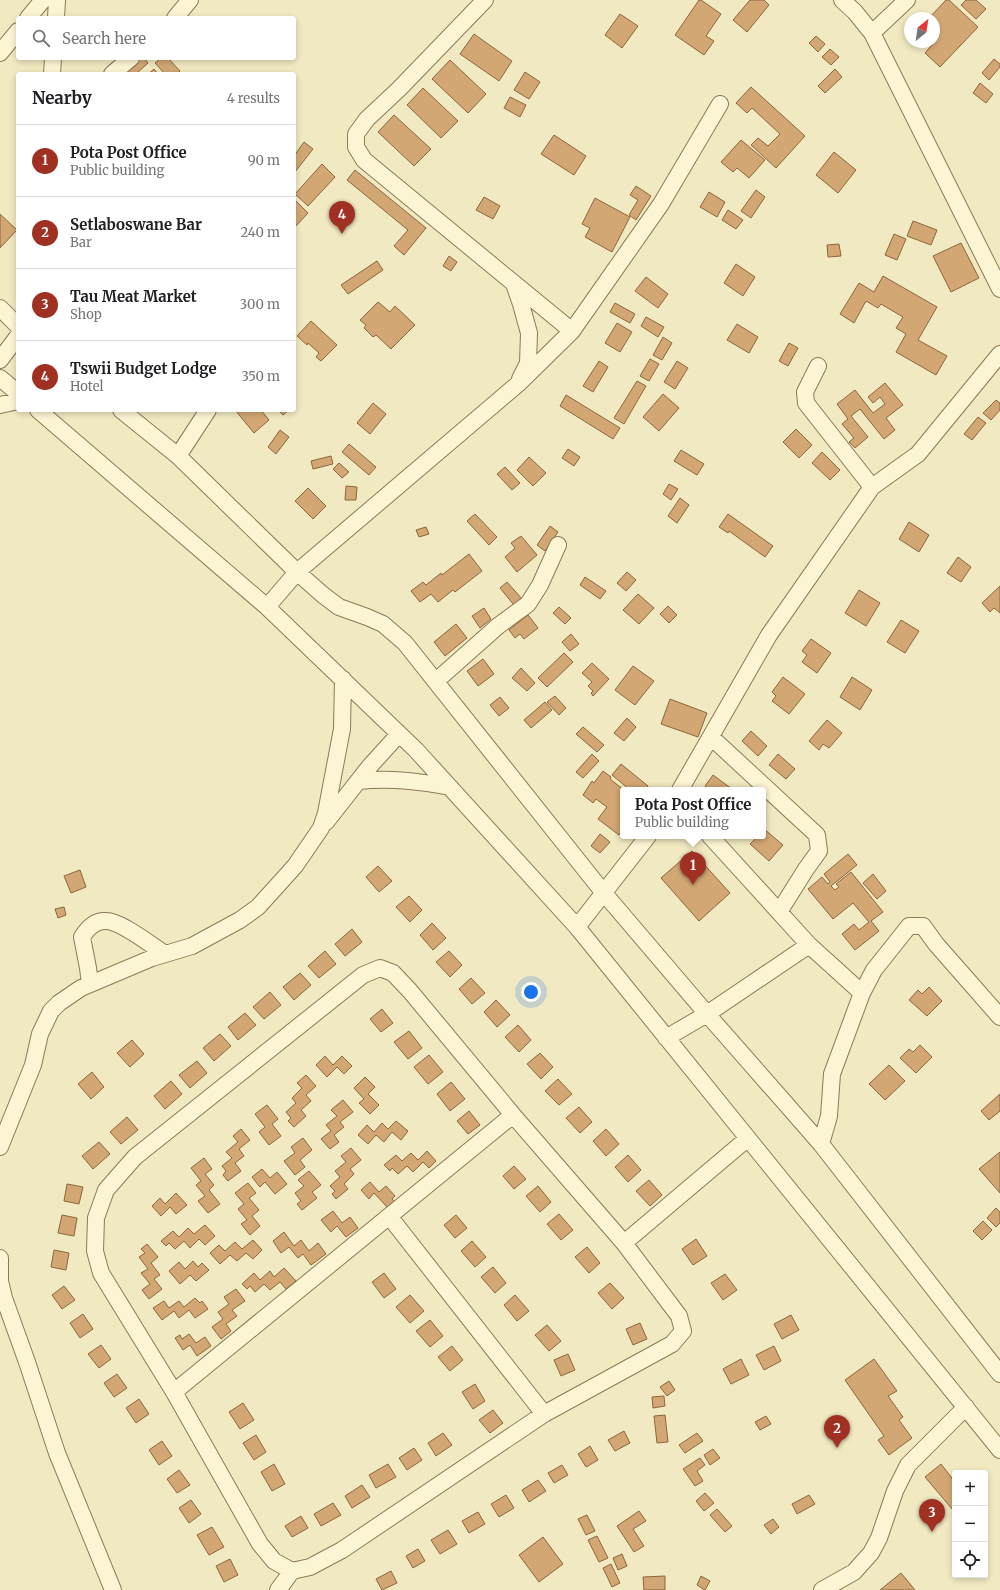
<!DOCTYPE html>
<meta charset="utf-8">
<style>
:root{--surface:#fff;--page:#f2f2f2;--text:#202124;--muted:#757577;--line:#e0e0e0;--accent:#a03122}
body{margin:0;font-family:Merriweather,serif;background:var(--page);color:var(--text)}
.controls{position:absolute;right:12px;bottom:12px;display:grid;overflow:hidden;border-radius:4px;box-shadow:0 2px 6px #0003}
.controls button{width:36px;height:36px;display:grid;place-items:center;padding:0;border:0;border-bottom:1px solid var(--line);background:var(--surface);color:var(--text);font:20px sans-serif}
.compass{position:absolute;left:904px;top:12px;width:36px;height:36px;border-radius:50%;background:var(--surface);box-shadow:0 2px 6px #0003;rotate:30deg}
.you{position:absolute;left:531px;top:992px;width:14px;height:14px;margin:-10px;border:3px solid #fff;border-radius:50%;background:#1a73e8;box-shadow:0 0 0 6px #1a73e833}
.badge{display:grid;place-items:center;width:26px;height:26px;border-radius:50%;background:var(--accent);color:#fff;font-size:13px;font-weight:700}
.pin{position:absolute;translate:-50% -33px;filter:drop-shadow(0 1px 2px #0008)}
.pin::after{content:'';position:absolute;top:21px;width:14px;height:12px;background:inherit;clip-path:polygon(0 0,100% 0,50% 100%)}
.popup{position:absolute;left:620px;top:787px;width:146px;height:52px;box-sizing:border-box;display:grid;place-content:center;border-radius:4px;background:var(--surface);filter:drop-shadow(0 1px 3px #0005);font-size:13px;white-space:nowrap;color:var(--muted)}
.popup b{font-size:15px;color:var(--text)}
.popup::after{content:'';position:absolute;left:50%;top:100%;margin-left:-8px;border:8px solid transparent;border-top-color:var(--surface)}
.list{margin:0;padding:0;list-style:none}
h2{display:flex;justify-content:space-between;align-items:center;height:52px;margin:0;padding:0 16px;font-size:17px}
h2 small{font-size:13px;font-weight:400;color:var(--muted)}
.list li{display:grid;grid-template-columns:26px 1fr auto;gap:12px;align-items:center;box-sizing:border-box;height:72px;padding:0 16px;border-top:1px solid var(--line)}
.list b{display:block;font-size:15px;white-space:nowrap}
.list p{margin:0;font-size:13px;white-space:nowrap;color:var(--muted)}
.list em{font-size:13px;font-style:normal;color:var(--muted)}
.icon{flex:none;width:22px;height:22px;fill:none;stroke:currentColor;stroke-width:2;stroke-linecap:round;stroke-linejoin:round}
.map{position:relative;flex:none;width:1000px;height:1590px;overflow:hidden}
.search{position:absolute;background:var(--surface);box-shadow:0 2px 6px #0003;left:16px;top:16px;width:280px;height:44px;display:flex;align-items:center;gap:10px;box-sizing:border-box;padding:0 14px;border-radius:4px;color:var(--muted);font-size:15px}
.panel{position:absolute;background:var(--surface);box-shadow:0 2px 6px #0003;left:16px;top:72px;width:280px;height:340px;border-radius:4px}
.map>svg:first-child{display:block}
.building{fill:#d2a773;stroke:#8d663b}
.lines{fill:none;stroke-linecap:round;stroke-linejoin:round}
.minor-casing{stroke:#8c7a57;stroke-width:18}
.minor{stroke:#fbf5d4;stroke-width:16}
</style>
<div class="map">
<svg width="1000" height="1590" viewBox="0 0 1000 1590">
<rect width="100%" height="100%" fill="#f1e9c1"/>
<!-- building -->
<path class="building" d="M699,0H701L721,14L706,36L714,41L704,55L675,35Z
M750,0H764L769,5L747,32L733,20Z
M946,0H949L978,27L940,67L925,53L937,39L934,36V18H929Z
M966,0H976L986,9L976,19L961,5Z
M620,14L638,26L622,48L605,35Z
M474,34L512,61L499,81L460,54Z
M816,36L825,44L818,52L809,43Z
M830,49L839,57L831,65L822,57Z
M136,58H144L148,63L136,74H123Z
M161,58H168L180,71L177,74H165L155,63Z
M994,59L1000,64V67L989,80L982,73Z
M450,60L486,94L468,113L432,79Z
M154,69L158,74H148Z
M835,69L842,77L825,93L818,86Z
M525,72L540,82L529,99L514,90Z
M980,83L993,94L986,103L973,93Z
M751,87L805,136L776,168L751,145L758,138L768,146L780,134L752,108L747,113L736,103Z
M423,88L458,121L441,138L407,105Z
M510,97L526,105L520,117L504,108Z
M394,115L431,149L414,166L378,132Z
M554,135L586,156L574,175L541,154Z
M741,140L765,160L749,178L737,168L733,172L721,162Z
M304,142L313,149L295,172L294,171V156Z
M834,152L856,170L838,193L816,175Z
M322,164L335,177L308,206L295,194Z
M355,170L426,228L404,255L394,246L408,230L347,180Z
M636,186L651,196L636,220L629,215L638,200L630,195Z
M756,190L765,197L751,218L741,211Z
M709,192L725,202L717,217L700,207Z
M484,197L500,206L493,219L476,210Z
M595,198L630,217L612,252L585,237L590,228L582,224Z
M294,199L308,213L294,228Z
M728,210L743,220L736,229L722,220Z
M0,214L17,230L0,248Z
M913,221L937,230L931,245L907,236Z
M894,234L906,239L897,260L885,255Z
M961,243L979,278L951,292L933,256Z
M839,244L841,256L828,257L827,245Z
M449,256L457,262L451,271L443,266Z
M377,261L383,270L348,294L341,285Z
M736,264L755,277L743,296L724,283Z
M883,276L937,307L918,340L947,356L936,375L896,352L906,334L896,328L903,317L881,304L878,308L866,301L854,323L840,314L859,283L874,292Z
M646,277L668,294L658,308L635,291Z
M378,302L390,312L395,306L415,325L391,349L376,335L373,337L364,328L366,325L360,320Z
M615,303L635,314L630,323L610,312Z
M646,317L664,327L658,337L641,326Z
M311,321L337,345L321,361L316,357L319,353L308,343L307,345L297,336Z
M617,323L632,332L620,352L605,343Z
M737,324L758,337L749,353L727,340Z
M663,337L672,343L662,360L653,355Z
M789,343L798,348L788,366L779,361Z
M650,359L659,364L649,381L640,376Z
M599,361L608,367L593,392L583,386Z
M677,361L688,368L675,389L664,382Z
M637,381L646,386L624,424L614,418Z
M885,383L903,405L886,418L895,430L884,439L860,409L851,416L868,437L855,448L849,442L854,438L842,424L848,419L837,404L855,390L873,413L885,404L880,397L873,403L868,397Z
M663,394L679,408L659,431L643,417Z
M566,395L620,428L613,439L560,406Z
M996,400L1000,403V410L991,420L983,413Z
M373,403L386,414L370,434L357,423Z
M235,410H261L269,420L254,433Z
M278,410H289L283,415Z
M978,417L986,423L972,440L964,434Z
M796,429L812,445L799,458L783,442Z
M280,430L289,437L276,454L268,447Z
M349,444L376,467L369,475L342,452Z
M568,449L580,457L574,466L562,458Z
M681,450L704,464L697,475L674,461Z
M822,452L840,470L830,480L812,463Z
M331,456L333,464L313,469L311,461Z
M529,457L546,473L533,486L517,470Z
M339,463L349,472L342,478L333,469Z
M505,467L520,483L512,490L497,474Z
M669,484L678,489L671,500L663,494Z
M346,486L357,487L356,500H345Z
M308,488L326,506L313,519L295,501Z
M680,498L689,505L677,523L668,516Z
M475,514L497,537L489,545L467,521Z
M728,514L773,546L765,557L729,531L728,533L719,527Z
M909,522L929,535L919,552L899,539Z
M550,526L558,532L545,551L537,545Z
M426,527L429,534L419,537L416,530Z
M521,536L537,555L517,572L505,557L515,548L511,543Z
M469,554L482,571L455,592L453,590L438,602L431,594L420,602L411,591L423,582L426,585L441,573L442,575Z
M958,557L971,567L961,582L947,573Z
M627,572L636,580L626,591L617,583Z
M585,577L606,591L600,599L580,585Z
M507,582L522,599L514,605L500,588Z
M1000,586V613L994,608L990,612L982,603Z
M859,590L880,603L866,626L845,613Z
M638,594L654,608L639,624L623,610Z
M668,606L677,615L669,623L660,614Z
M559,607L571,618L565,624L553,613Z
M484,608L491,619L480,628L472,616Z
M528,615L538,628L524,639L520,634L515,638L509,630Z
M901,620L919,631L905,653L887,642Z
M456,624L467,638L445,656L434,642Z
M571,634L579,644L570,651L562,642Z
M811,639L831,653L817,673L802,662L807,655L802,651Z
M564,653L573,662L547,687L538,678Z
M483,659L494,674L478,686L467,671Z
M592,663L609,679L593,696L591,693L593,691L588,686L592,682L582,673Z
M633,666L654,681L635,705L615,690Z
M521,668L535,683L527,691L512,678Z
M783,677L805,694L789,714L772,701L776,696L772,692Z
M852,677L872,690L860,710L840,697Z
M555,696L566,708L559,715L547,702Z
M500,697L509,708L499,716L490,705Z
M670,699L707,713L698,737L661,724Z
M545,702L552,710L531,728L524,720Z
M627,718L636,727L624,741L614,733Z
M827,720L842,733L829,748L823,744L819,750L809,741Z
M583,727L604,745L597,752L576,734Z
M751,731L767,746L758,756L742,741Z
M592,754L599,761L583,778L576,772Z
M778,754L795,769L786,779L769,765Z
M621,764L648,786L647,788L649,790H630L612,775Z
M603,771L611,777L610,779L624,790H623V829L619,835L598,819L607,807L596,799L593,803L583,795L592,781L594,783Z
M713,775L732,789L731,790H710L705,786Z
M764,829L783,845L769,861L750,844L758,836H763Z
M600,834L610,842L600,853L591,846Z
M692,851L730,893L699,921L661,878Z
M848,854L857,865L831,886L835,890L839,887L836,884L851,872L883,912L871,921L879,931L855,950L842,934L854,924L859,930L869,922L853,903L833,919L808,889L822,877L828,884L830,882L824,874Z
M378,866L392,881L379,892L366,877Z
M80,870L86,887L71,893L64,876Z
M873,874L886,891L877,899L863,883Z
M409,896L422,910L410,922L396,907Z
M64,907L66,915L58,918L55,909Z
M432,923L446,938L433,950L420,935Z
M352,929L362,942L345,956L335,944Z
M325,951L336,964L319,978L308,966Z
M449,951L462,965L450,977L436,962Z
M300,973L311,985L294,1000L283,987Z
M471,978L485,993L472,1004L459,989Z
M929,987L942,1001L927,1016L909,1000L918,990L922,994Z
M270,992L281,1005L264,1019L253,1007Z
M496,1000L510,1015L497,1027L484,1012Z
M382,1009L393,1023L381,1032L370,1019Z
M245,1013L256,1025L238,1040L228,1027Z
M518,1025L531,1040L519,1052L505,1037Z
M409,1031L422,1048L408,1059L394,1042Z
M220,1034L231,1046L214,1061L203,1048Z
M132,1040L144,1054L130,1067L117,1053Z
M920,1045L932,1057L916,1073L900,1058L909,1049L913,1052Z
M540,1053L553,1067L541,1079L527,1064Z
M429,1055L443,1072L428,1084L414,1067Z
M325,1056L333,1065L342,1056L352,1066L344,1074L337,1067L327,1077L316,1065Z
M197,1061L207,1073L190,1088L179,1075Z
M889,1065L905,1081L885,1100L869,1084Z
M92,1072L104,1087L91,1099L78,1084Z
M306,1075L316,1086L306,1095L311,1101L301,1110L306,1116L294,1127L288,1121L291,1118L286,1112L296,1103L292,1098L302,1088L297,1083Z
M365,1077L375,1087L368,1094L379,1105L370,1114L359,1103L364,1099L354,1088Z
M558,1079L572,1094L559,1105L545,1091Z
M171,1081L182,1094L165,1109L154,1096Z
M451,1082L465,1099L450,1111L437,1094Z
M1000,1094V1111L989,1120L981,1111Z
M343,1100L353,1112L340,1122L344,1127L334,1135L339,1142L330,1149L321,1139L331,1131L326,1125L337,1116L331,1110Z
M267,1105L278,1119L272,1124L281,1136L269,1145L259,1132L265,1127L255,1114Z
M579,1107L592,1122L580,1133L566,1118Z
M469,1111L480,1125L468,1134L457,1121Z
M127,1117L138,1130L121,1144L110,1132Z
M396,1121L408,1131L401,1140L392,1132L384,1142L376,1135L368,1144L358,1135L367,1125L374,1132L382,1123L388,1129Z
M241,1129L250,1140L239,1149L244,1156L235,1163L241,1171L228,1181L223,1175L226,1171L222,1166L232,1158L226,1152L238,1142L233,1136Z
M606,1129L619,1144L606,1156L593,1141Z
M303,1138L312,1150L300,1160L305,1167L295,1175L284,1161L295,1153L291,1147Z
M99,1142L110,1154L93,1169L82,1156Z
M351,1148L361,1160L350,1169L354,1174L344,1184L348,1189L336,1199L332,1194L335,1191L330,1186L340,1177L335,1171L346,1162L341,1156Z
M427,1151L436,1161L429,1168L423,1162L413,1172L407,1166L398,1174L392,1168L390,1171L384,1165L396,1155L402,1161L411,1153L418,1160Z
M1000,1152V1193L979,1169Z
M628,1155L641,1170L628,1182L615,1167Z
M204,1158L212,1169L205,1174L214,1185L209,1190L220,1204L208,1213L198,1201L205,1196L196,1185L201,1181L191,1168Z
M514,1166L526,1179L514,1189L503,1176Z
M262,1169L270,1178L277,1172L287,1184L275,1194L265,1182L260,1187L252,1177Z
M309,1171L321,1185L312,1192L317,1198L302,1210L297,1204L301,1201L295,1193L304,1186L298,1180Z
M649,1180L662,1195L650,1206L636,1191Z
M370,1182L379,1192L386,1186L395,1196L392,1199L395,1202L388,1208L374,1193L369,1199L361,1190Z
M248,1183L256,1193L249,1198L259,1210L252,1216L260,1226L250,1235L241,1224L247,1220L238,1209L244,1204L235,1193Z
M67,1184L83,1187L79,1204L64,1201Z
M538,1186L551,1202L540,1212L526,1196Z
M176,1193L187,1205L176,1214L170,1207L161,1216L152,1206L160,1198L165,1204Z
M996,1208L1000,1212V1223L996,1227L987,1218Z
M333,1211L342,1223L350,1217L358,1228L346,1237L337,1226L331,1232L321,1220Z
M559,1214L573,1230L561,1240L547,1224Z
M62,1215L77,1218L74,1236L58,1233Z
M456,1215L467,1228L455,1238L444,1225Z
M983,1221L992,1230L982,1240L973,1231Z
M205,1225L215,1236L205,1245L199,1239L190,1248L184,1241L175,1249L169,1243L166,1246L161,1241L173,1231L179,1237L188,1228L194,1234Z
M284,1232L294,1246L301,1240L309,1251L318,1243L326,1254L311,1265L303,1254L298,1258L289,1247L281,1253L273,1241Z
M696,1239L707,1256L693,1265L682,1249Z
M253,1240L262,1250L253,1259L246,1253L237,1261L230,1255L220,1264L210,1253L219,1245L225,1251L235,1242L242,1249Z
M472,1241L486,1257L475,1267L461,1251Z
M147,1244L158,1257L151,1263L160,1275L154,1279L162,1289L149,1299L142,1290L150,1284L141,1273L148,1269L139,1257L145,1253L141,1249Z
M587,1247L600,1263L589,1273L575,1257Z
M54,1250L69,1253L66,1270L51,1267Z
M193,1261L198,1267L202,1263L209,1270L196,1281L190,1275L180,1284L169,1271L179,1262L185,1269Z
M493,1267L506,1283L495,1293L481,1277Z
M284,1268L296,1281L286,1289L280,1282L270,1290L264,1284L255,1292L250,1286L247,1289L242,1284L254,1273L260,1280L270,1271L274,1277Z
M384,1273L396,1289L384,1298L372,1282Z
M725,1274L737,1290L723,1300L711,1283Z
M610,1283L624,1298L612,1309L598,1293Z
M64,1286L75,1300L62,1309L52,1295Z
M236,1289L245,1301L232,1310L237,1316L226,1324L231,1331L221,1339L212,1327L223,1319L218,1312L229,1304L224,1297Z
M410,1295L424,1311L410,1323L396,1307Z
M515,1295L529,1311L517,1321L504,1305Z
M195,1298L200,1303L202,1301L208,1309L195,1318L189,1310L179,1318L174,1311L162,1320L153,1308L164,1301L169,1308L179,1301L184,1307Z
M83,1314L93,1329L80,1338L70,1323Z
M791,1315L799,1330L782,1339L774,1324Z
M430,1320L443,1336L430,1347L416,1331Z
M640,1323L647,1339L633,1345L626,1329Z
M547,1325L561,1341L549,1351L535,1335Z
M189,1334L196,1343L205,1337L211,1346L197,1356L190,1345L183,1350L175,1338L180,1335L182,1339Z
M101,1345L111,1359L99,1368L88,1354Z
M452,1346L463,1360L450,1371L438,1357Z
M774,1346L781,1361L764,1370L756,1355Z
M568,1354L575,1370L561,1376L554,1360Z
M741,1359L749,1375L731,1384L723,1369Z
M874,1359L897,1391L888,1396L903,1417L899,1420L912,1438L889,1455L878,1440L884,1436L845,1380Z
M117,1374L127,1388L114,1397L104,1383Z
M669,1381L675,1390L667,1396L660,1387Z
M475,1384L485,1401L473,1409L462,1392Z
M664,1396L665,1406L653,1408L652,1397Z
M139,1399L149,1414L136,1423L126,1408Z
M243,1403L254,1420L240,1429L229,1412Z
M493,1410L503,1423L490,1433L479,1420Z
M665,1415L668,1442L657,1443L654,1416Z
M766,1416L771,1424L760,1430L755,1422Z
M624,1431L630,1443L615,1451L608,1440Z
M443,1433L452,1445L436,1456L428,1443Z
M697,1433L703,1441L685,1453L679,1445Z
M256,1435L266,1452L254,1460L243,1443Z
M162,1441L172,1456L159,1465L149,1450Z
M590,1446L598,1460L586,1467L578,1454Z
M414,1448L422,1460L407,1470L399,1458Z
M713,1449L720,1458L710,1465L704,1455Z
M700,1458L705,1465L697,1471L703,1481L695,1486L683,1469Z
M274,1464L285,1484L272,1491L261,1472Z
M388,1464L396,1477L376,1488L369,1475Z
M941,1464L955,1482V1507L952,1509L925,1477Z
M562,1465L568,1475L554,1483L548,1473Z
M179,1470L190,1485L177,1493L167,1479Z
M538,1480L546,1491L529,1502L522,1490Z
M362,1485L370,1497L352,1508L345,1496Z
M705,1493L714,1503L704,1511L696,1501Z
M506,1495L514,1508L499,1517L491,1504Z
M809,1495L815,1504L797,1514L792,1504Z
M191,1500L201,1514L189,1523L179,1508Z
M333,1503L341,1515L321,1526L314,1514Z
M717,1509L732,1526L725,1532L710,1515Z
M639,1511L646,1521L633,1529L644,1546L634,1552L617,1526Z
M478,1512L485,1524L469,1533L462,1521Z
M587,1515L595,1531L586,1535L578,1519Z
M301,1516L308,1528L292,1537L285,1526Z
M773,1519L779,1527L771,1534L764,1525Z
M212,1527L224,1547L209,1555L197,1535Z
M448,1530L457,1544L440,1554L431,1540Z
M597,1536L608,1558L599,1562L588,1540Z
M543,1537L563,1564L539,1582L519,1555Z
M418,1549L425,1561L413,1568L406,1556Z
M622,1554L627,1566L618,1570L613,1558Z
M230,1559L238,1575L224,1582L216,1566Z
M611,1564L620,1583L612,1587L603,1568Z
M391,1571L397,1583L382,1590L376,1579Z
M901,1573L915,1590H880Z
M665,1576V1590H644L643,1577Z
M701,1576L710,1581L705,1590L697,1585Z"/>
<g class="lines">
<defs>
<path id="minor" d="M485,0L399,89L367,119L356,134V147L364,160L572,331
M842,0L855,12L872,33L1000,289
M28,18L43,0
M56,18L57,0
M175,18L190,0
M872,33L907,0
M0,53L18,31
M52,74L53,58
M112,74L131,58
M514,284L521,304L529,333L528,363L520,379
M0,308L18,326
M0,360L18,336
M818,366L805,392L806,403L872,487
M0,378L18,393
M0,405L18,401
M38,410L267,607L416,750L577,927L1000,1450
M121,410L178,456L297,572L323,595L339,607L367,617L383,624L405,643L603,892L707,1014L821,1144L1000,1374
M178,456L208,410
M267,607L297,572L518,384L572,331L661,204L720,104
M436,681L498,626L528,604L540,585L558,545
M711,737L817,835L819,851L806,869L779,912
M358,781C391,778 418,781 450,787
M680,790L769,635L872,487L918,454L1000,354
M326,822L370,766L399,734
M710,836L809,945L862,993L874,970L909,926H923L936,944L1000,1017
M577,927L648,836
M380,968L393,973L410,991L513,1115L624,1243L679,1316L683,1331L672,1344L544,1414L342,1550L310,1567L292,1571L274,1561L260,1544L174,1392L101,1273L95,1251L96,1218L106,1190L135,1157L363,975Z
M90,984L88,968L82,937C87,929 94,920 106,921C121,921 151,945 165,954
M666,1038L707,1014L809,945
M821,1144L829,1116L832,1074L862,993
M0,1147L33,1065L40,1034L51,1011L59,1003L81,988L152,958L192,946L240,920L258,907L295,866L321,828L326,813L342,729L343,679
M389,1216L544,1414
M624,1243L747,1139
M0,1258V1281L4,1298L27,1362L57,1453L113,1590
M174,1392L513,1115
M278,1590L292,1571
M822,1590L854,1572L871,1553L879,1538L895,1491L908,1465L966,1407"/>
</defs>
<!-- minor casing -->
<use href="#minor" class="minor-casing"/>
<!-- minor -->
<use href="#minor" class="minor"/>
</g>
</svg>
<div class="controls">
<button>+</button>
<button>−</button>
<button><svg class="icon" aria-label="locate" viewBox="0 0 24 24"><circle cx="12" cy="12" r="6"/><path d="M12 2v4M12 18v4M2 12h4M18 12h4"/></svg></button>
</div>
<svg class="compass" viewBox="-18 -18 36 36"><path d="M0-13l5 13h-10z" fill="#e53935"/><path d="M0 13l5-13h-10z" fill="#757577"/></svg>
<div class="you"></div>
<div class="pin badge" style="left:693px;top:885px">1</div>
<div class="popup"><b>Pota Post Office</b>Public building</div>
<div class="pin badge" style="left:837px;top:1448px">2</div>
<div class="pin badge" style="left:932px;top:1532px">3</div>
<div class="pin badge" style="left:342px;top:234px">4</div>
<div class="search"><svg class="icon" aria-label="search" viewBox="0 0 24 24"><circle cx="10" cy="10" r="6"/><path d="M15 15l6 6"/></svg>Search here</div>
<section class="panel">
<h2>Nearby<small>4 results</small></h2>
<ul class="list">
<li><span class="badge">1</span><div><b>Pota Post Office</b><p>Public building</p></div><em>90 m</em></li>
<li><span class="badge">2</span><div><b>Setlaboswane Bar</b><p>Bar</p></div><em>240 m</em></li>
<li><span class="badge">3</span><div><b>Tau Meat Market</b><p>Shop</p></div><em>300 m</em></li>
<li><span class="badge">4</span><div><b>Tswii Budget Lodge</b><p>Hotel</p></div><em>350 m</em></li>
</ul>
</section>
</div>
